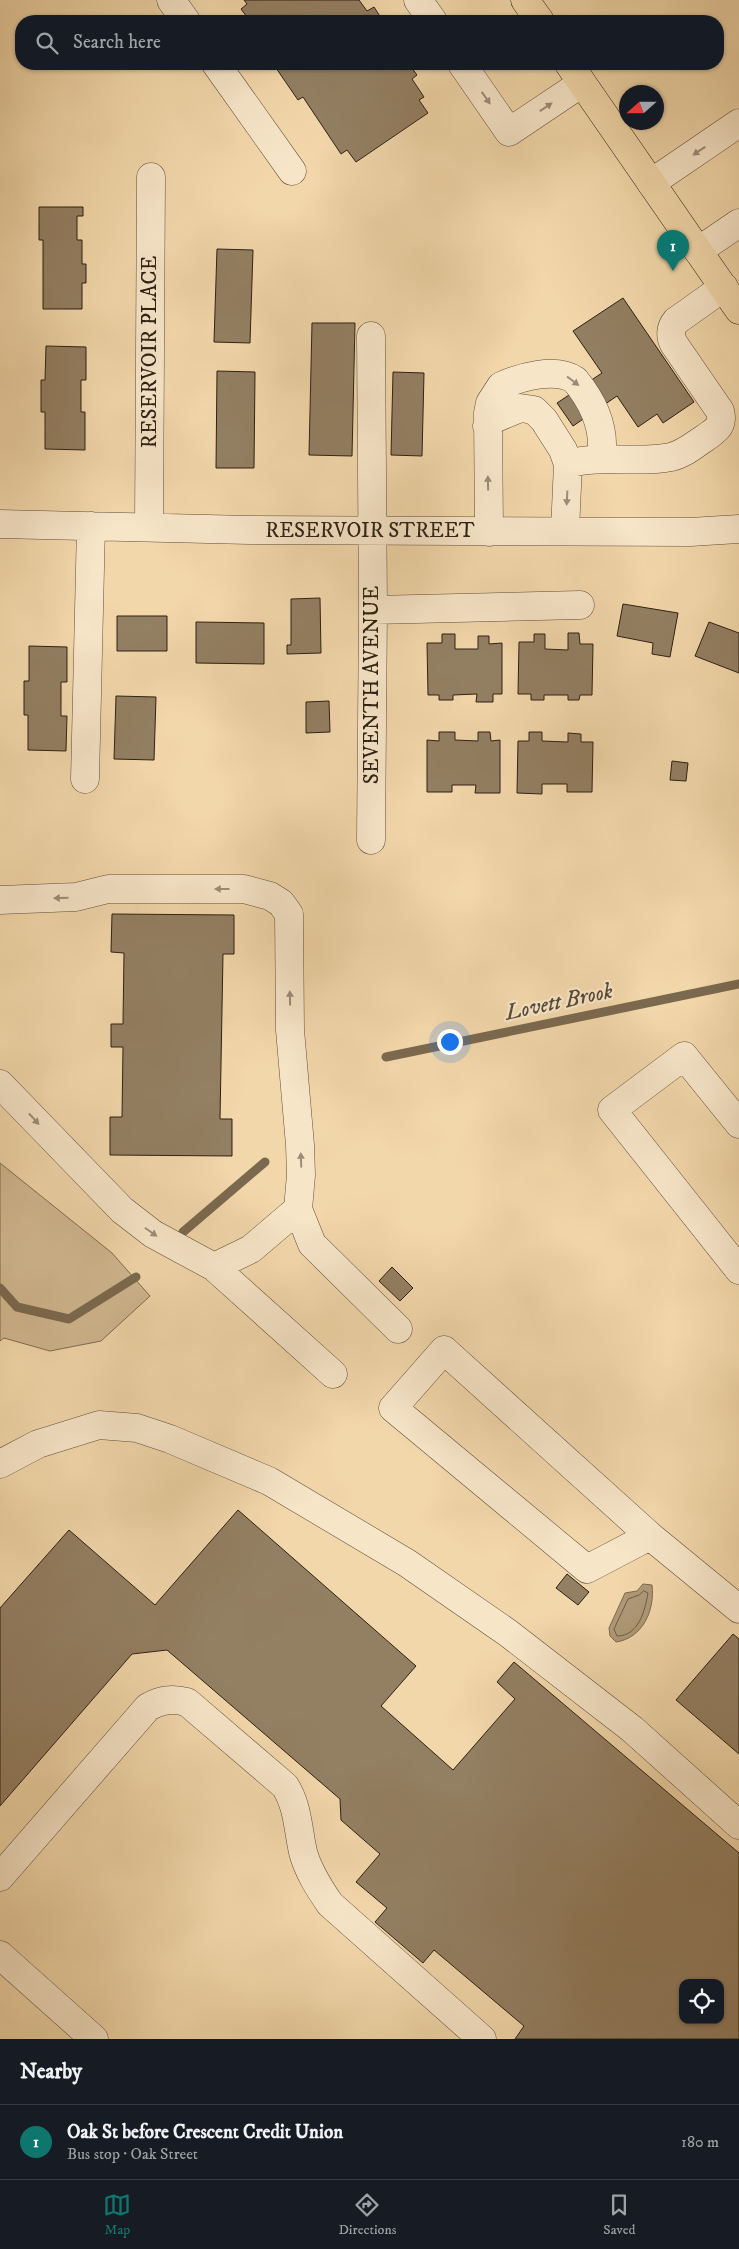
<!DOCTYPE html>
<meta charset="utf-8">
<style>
:root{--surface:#171b24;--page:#20242c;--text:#f1f3f6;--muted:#9ea1a6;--line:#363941;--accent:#0f766e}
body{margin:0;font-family:"IM FELL DW Pica",serif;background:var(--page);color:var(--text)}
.controls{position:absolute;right:15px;bottom:15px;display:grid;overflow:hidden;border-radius:10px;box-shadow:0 1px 4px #0004}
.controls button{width:45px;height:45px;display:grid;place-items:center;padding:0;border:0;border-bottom:1px solid var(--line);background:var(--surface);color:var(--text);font:25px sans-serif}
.compass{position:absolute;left:619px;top:85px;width:45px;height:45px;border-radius:50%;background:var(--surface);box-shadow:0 1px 4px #0004;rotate:249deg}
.you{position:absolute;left:449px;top:1041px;width:18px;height:18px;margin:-12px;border:4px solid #fff;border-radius:50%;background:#1a73e8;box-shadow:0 0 0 8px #1a73e833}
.badge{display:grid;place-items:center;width:32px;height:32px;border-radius:50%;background:var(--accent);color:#fff;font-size:16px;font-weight:700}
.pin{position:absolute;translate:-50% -41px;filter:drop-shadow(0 1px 2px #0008)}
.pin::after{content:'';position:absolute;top:26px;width:18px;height:15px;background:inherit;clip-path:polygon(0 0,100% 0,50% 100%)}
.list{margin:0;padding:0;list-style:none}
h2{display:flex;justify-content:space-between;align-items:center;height:65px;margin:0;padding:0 20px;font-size:21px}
h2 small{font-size:16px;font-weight:400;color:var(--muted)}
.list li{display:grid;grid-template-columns:32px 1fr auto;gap:15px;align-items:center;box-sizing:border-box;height:75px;padding:0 20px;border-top:1px solid var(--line)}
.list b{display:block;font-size:19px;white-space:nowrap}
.list p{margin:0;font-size:16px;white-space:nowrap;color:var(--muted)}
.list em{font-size:16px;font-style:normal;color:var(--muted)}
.icon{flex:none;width:28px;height:28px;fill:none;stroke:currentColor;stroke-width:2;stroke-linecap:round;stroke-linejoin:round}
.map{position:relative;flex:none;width:739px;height:2039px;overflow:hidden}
.search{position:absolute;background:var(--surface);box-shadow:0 1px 4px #0004;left:15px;right:15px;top:15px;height:55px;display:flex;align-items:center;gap:12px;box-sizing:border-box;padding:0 18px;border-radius:20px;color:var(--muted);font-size:19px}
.sheet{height:140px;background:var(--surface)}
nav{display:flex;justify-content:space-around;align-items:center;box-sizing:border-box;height:70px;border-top:1px solid var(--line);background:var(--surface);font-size:14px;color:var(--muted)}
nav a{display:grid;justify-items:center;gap:2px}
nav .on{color:var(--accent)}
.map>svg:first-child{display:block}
.green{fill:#d1b890;stroke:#7f6c52}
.water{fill:#af9977;stroke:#7b694f}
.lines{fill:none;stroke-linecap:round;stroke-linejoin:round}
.shore{stroke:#6e5c46;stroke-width:1}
.stream{stroke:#7b694f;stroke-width:9}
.building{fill:#937f62;stroke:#2d2014;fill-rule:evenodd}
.minor-casing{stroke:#5e4e3a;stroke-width:29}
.major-casing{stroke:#2d2014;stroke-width:29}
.minor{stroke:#f7e5c8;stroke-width:28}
.major{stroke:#f2d7aa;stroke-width:28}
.oneway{fill:#9c8c77}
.labels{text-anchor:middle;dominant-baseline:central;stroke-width:4.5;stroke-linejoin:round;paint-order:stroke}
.street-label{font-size:21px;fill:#2d2014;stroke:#f7e5c8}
.water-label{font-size:22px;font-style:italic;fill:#5a4a37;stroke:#f7e5c8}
</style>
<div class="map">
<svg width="739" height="2039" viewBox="0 0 739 2039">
<rect width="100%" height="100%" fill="#f2d7aa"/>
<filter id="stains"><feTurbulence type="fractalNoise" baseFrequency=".004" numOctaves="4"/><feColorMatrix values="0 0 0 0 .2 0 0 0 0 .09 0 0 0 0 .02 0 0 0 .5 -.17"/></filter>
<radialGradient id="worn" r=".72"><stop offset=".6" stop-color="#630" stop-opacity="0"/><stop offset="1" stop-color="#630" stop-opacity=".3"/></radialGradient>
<!-- green -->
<path class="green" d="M0,1163L112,1253L150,1296L101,1341L50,1351L4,1338L0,1341Z"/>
<!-- water -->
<path class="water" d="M643,1584L652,1585C655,1610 643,1638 616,1642L610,1636L609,1628L625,1593L637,1591Z"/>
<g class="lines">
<!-- shore -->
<path class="shore" d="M644,1591L648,1593C645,1610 639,1636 617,1636L614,1629L628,1599L639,1595Z"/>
<!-- stream -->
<path class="stream" d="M386,1057L739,984
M183,1232L265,1162
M0,1288L17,1307L69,1319L136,1277"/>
</g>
<!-- building -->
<path class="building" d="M244,0H359L367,11L374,7L383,21H250L241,9L247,4Z
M279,64H397L400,68L409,64L417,75L412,79L424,97L419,100L428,113L356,162L347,150L341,154L303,97L298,100L276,68L280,65Z
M39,207H83V216H77V240H82V264H86V283H82V309H43V240H39Z
M217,249L253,250L250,343L214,342Z
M623,298L694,402L663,423L657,414L638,427L617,396L573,426L557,403L602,373L573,331Z
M312,323H355L352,456L309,455Z
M46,346L86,347V380H81V412H85V450L45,449V412H41V380H45Z
M217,371L255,372L254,468H216Z
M393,372L424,373L422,456L391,455Z
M320,598L321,653L287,654V645H291V599Z
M623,604L678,613L670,657L652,654L653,643L617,636Z
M117,616H167V651H117Z
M196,622L264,623V664L196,663Z
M709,622L739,633V673L695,656Z
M568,633H579L580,644H593L592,695H580L579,700H568V695H544V700H531V694H518L519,642H534V634H545V649L568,650Z
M442,634H455V649H478V636H489V644L502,643V694H493V702H476L477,694L453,695V700H439V695H428L427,643H442Z
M29,646L67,647V682H61V716H67L66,751L28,750V715H24V681H29Z
M116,696L156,697L154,760L114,759Z
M329,701L330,732L306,733V702Z
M439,732H455V740L478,741V732H490L491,741L500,740V793H475L476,785H452V792H427V740L439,741Z
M529,732H542V741L568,742V733L581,734V742H593L592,792H567V784H542V794L517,793L518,741H529Z
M672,761L688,763L686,781L670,780Z
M112,914L234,915V954H223L220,1119H232V1156L110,1155V1117H122L123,1047H111V1024H123L124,953L111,952Z
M392,1267L413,1288L400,1301L379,1281Z
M238,1510L416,1666L381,1706L453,1770L515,1699L497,1682L514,1662L739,1853V2039H515L524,2026L434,1950L423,1963L375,1922L387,1908L356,1882L380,1854L341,1820L340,1799L167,1650L132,1654L0,1806V1608L69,1530L155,1605ZM683,1983H720V2020H683Z
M567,1574L589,1592L578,1605L556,1588Z
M733,1634L739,1639V1754L676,1700Z"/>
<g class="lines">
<defs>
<path id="minor" d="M171,0L186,21
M418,0L433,21
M216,64L292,171
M462,64L509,132L582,83
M651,183L739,123
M698,251L739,223
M371,336L373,610L371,840
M487,426L496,418L520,408L534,410L544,420L563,450L568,464L565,531
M568,464C602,454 637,464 671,457C684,454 694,445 705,438C716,430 724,426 720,411L674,344C670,337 670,328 676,321L724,287
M0,524L249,530L690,532L739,529
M149,527L151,177
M489,532L488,413L490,403L501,386C520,377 556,367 575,380C594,403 606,429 601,459
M373,610L580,605
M85,779L91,526
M0,900L76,897L108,889H244L270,896L281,903L289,914L290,1030L300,1145L301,1175L298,1209L312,1244L398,1329
M0,1084L122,1210L153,1234L214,1267L333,1374
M739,1124L684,1056L612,1110L739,1270
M214,1267L251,1249L298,1209
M0,1464L38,1444L99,1425L137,1428L170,1439L269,1481L407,1563L508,1633L632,1729L739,1825
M650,1536L587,1569L393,1408L444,1350L650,1536L739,1609
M0,1877L148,1707C161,1700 172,1698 187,1702L285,1786C298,1806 298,1830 303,1852C308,1871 319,1888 330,1904L482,2039
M0,1955L94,2039"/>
<path id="major" d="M525,0L540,21
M569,64L739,310"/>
</defs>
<!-- minor casing -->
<use href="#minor" class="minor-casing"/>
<!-- major casing -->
<use href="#major" class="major-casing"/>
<!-- minor -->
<use href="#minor" class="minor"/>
<!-- major -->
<use href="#major" class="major"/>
</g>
<!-- one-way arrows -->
<defs><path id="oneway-solid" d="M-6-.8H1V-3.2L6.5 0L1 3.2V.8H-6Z" transform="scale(1.25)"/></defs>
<g class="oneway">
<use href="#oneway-solid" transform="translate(486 98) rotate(55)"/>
<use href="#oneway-solid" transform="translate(546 107) rotate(-34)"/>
<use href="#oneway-solid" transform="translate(699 151) rotate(146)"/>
<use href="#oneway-solid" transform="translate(573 381) rotate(37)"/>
<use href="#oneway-solid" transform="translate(488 483) rotate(-91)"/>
<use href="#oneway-solid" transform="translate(567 498) rotate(93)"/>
<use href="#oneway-solid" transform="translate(222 889) rotate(-180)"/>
<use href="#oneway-solid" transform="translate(61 898) rotate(178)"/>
<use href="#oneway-solid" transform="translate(290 998) rotate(-91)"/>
<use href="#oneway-solid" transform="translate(34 1119) rotate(47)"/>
<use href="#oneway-solid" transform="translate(301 1160) rotate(-92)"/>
<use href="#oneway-solid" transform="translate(151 1232) rotate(35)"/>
</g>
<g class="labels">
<!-- street labels -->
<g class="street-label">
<text transform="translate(150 352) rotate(-90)">RESERVOIR PLACE</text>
<text x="370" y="531">RESERVOIR STREET</text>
<text transform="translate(372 685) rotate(-90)">SEVENTH AVENUE</text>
</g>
<!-- water labels -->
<g class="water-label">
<text transform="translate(559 1002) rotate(-12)">Lovett Brook</text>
</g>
</g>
<rect width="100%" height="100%" filter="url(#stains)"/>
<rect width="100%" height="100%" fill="url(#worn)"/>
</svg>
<div class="controls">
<button><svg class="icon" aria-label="locate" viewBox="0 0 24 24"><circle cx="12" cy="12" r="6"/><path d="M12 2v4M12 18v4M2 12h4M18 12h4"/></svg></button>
</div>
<svg class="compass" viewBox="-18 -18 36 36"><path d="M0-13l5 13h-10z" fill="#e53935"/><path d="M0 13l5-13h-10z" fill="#9ea1a6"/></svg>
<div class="you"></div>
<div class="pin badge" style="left:673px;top:271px">1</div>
<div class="search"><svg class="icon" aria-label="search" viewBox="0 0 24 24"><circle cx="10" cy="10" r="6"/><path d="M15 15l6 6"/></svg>Search here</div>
</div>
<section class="sheet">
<h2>Nearby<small></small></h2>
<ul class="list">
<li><span class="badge">1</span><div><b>Oak St before Crescent Credit Union</b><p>Bus stop · Oak Street</p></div><em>180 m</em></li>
</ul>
</section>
<nav>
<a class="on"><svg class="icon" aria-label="map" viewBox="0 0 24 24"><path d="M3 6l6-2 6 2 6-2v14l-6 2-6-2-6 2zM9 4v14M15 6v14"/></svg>Map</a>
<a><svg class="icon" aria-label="directions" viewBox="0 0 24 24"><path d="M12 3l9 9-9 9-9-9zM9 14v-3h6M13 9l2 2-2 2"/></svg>Directions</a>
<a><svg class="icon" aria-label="saved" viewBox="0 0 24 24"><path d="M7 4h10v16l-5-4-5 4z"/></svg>Saved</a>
</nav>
